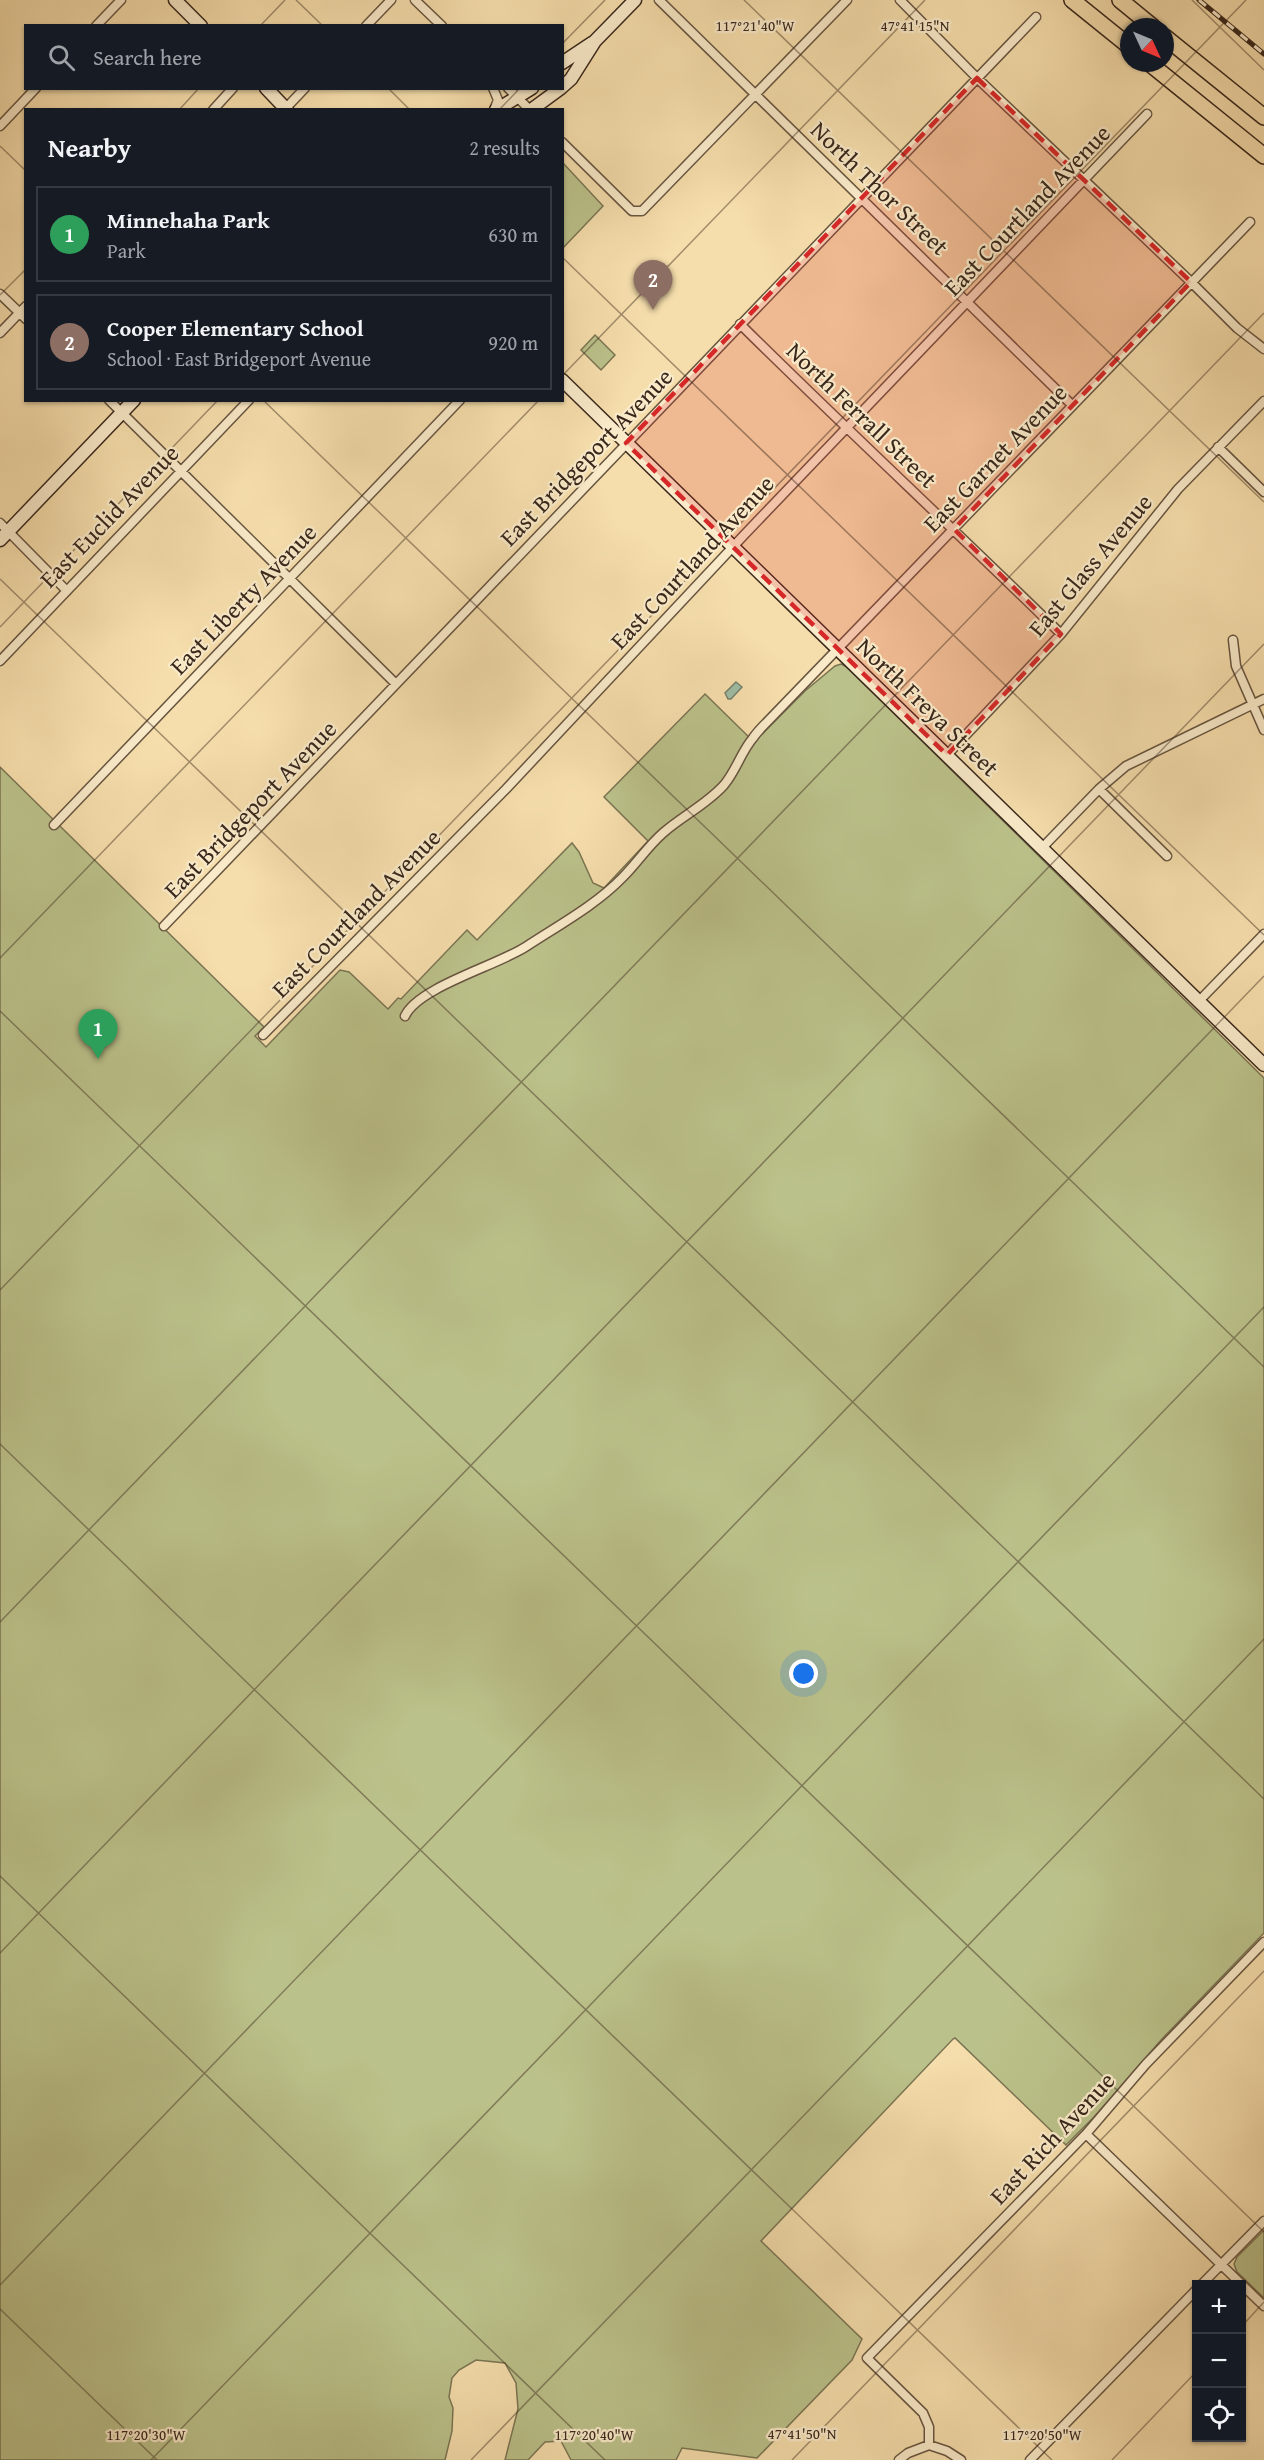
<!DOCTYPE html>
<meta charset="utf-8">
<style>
:root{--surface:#171b24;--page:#20242c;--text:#f1f3f6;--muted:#9ea1a6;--line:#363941;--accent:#ea580c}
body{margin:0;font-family:"Gentium Book Plus",serif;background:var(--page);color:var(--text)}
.controls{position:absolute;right:18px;bottom:18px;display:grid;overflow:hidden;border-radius:0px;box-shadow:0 2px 4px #0004}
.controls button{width:54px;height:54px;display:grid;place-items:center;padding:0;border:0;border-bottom:2px solid var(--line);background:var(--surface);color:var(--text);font:30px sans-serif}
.compass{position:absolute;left:1120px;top:18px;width:54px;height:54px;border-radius:50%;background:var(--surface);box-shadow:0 2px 4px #0004;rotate:134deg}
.you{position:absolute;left:804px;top:1674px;width:21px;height:21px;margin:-15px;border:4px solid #fff;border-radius:50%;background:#1a73e8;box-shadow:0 0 0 9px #1a73e833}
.badge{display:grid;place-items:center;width:39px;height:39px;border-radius:50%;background:var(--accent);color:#fff;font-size:20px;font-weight:700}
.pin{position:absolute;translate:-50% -50px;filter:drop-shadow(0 2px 3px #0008)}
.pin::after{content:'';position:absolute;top:32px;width:21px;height:18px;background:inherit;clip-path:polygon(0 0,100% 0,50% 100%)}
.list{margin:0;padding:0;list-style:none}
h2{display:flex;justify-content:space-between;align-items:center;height:78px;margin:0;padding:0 24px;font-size:26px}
h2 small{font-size:20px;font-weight:400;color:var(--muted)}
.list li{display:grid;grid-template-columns:39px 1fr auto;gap:18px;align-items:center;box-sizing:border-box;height:96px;margin:0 12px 12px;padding:0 12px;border:2px solid var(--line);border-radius:0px}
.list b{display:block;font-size:22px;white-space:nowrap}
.list p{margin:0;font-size:20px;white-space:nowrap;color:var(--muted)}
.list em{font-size:20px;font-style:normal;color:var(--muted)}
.icon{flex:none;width:33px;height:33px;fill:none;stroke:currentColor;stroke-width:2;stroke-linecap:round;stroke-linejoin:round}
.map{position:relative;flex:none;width:1264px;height:2460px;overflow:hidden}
.search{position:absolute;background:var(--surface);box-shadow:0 2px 4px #0004;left:24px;top:24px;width:540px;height:66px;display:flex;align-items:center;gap:15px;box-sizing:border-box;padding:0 21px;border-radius:0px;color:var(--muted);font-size:22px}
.panel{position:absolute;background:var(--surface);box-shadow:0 2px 4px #0004;left:24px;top:108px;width:540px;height:294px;border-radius:0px}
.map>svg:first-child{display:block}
.green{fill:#bbc18a;stroke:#7a7453;stroke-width:1.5}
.water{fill:#9ebda4;stroke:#76816e;stroke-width:1.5}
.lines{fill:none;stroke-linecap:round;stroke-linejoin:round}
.street-casing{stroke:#685540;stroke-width:11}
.secondary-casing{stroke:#39271c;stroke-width:15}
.highway-casing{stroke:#39271c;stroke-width:18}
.street{stroke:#f9eac9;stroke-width:8}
.secondary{stroke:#f9eac9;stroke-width:12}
.highway{stroke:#f6deac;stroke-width:15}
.rail-casing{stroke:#39271c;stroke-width:5}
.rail{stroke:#f9eac9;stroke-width:3;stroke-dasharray:9;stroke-linecap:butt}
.marked{fill:#d62828;fill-opacity:0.2;stroke:#d62828;stroke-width:4.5;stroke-dasharray:12 8;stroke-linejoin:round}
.ticks{fill:none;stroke:#39271c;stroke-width:1.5;stroke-opacity:0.45}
.labels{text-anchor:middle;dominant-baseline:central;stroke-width:4.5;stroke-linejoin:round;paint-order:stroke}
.street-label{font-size:24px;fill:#39271c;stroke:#f9eac9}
.ticks-label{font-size:15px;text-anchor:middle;fill:#39271c;stroke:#f9eac9;stroke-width:4.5;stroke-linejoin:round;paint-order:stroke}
</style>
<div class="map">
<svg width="1264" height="2460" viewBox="0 0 1264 2460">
<rect width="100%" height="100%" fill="#f6deac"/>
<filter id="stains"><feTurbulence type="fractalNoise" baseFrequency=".00333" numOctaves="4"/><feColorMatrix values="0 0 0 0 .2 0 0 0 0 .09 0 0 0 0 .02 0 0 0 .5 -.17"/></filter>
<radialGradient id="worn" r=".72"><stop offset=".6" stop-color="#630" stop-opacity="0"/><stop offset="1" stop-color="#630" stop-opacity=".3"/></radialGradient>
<!-- green -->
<path class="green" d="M563,163L603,206L563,248H562Z
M595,335L615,355L601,370L581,350Z
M841,664L847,667L1264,1078V1933L1162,2039L1094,2117L1066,2145L955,2038L953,2039L761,2241L862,2339L852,2360L757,2458L682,2448L676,2460H571L561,2441L545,2442L528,2460H505L518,2409L516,2383L505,2363L476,2360L459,2370L452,2378L449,2397L453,2408L452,2431L445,2460H0V767L264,1027L255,1036L266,1047L340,970L349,972L388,1009L398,998L401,999L467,930L477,940L572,843L579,852L593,883L604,888L648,841L604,797L705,694L754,742L805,691L835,666Z
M1264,2230V2298L1237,2272L1234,2264L1237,2257Z"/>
<!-- water -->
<path class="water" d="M736,682L742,687L731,699H728L725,693Z"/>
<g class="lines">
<defs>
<path id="street" d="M415,0L442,26
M659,0L1072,405
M900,0L977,78L1191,282L1237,328L1264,349
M96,26L121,0
M366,26L391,0
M493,88L498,100L494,110
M508,88L530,110
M286,108L305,88
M213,110L233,88
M0,126L36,88
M562,142L632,211H642L847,0
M0,294L26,319
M740,324C846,429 955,530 1061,634
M0,333L26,306
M109,400L396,684
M1218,447L1264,492
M0,523L67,591
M1233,640L1236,666L1264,730
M0,661L249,400
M947,755L1061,634L1178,489L1264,401
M1099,789L1167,856
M54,825L460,400
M1042,848L1099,789L1126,766L1264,699
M164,926L1036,17
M1198,1002L1264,934
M405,1016C418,987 499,965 527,946C559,925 596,905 623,877C637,863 648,846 663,833C682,816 706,805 724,785C736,771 741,752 753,738C757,732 763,726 768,721L1250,222
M263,1035L506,789L745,534L1147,114
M1086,2134L1264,2306
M1202,2284L1264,2221
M929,2445V2427L923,2413L867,2358L1086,2134L1146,2064L1264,1942
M929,2445L947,2451L961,2460
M899,2460L908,2453L929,2445
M1030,2460L1196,2290"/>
<path id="secondary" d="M175,0L201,26
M562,63L592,43
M562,87L571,79L595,41L635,0
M266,88L287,110
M496,110L532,88
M531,110L561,88
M562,380L1264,1065
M0,540L134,400"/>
<path id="highway" d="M1072,0L1129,46
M1120,0L1153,27
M1165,37L1264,117
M1149,63L1264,156"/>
</defs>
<!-- street casing -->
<use href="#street" class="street-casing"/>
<!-- secondary casing -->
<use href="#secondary" class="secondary-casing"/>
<!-- highway casing -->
<use href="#highway" class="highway-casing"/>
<!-- street -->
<use href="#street" class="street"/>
<!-- secondary -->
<use href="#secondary" class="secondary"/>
<!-- highway -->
<use href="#highway" class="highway"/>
<defs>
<path id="rail" d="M1199,0L1264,54"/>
</defs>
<!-- rail casing -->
<use href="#rail" class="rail-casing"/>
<!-- rail -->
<use href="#rail" class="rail"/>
</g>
<!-- marked area -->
<path class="marked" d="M977,78L1191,282L954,529L1061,634L947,755L626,443Z"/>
<!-- ticks -->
<path class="ticks" d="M296,0L323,26M744,0L1264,502M1192,0L1264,70M260,26L285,0M562,44L605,0M388,88L410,110M179,110L199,88M499,110L520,88M0,146L26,171M562,257L1264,935M0,295L26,269M562,376L925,0M263,400L1264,1367M0,579L1264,1799M0,627L218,400M0,958L539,400M0,1011L1264,2232M0,1290L1246,0M0,1444L1052,2460M0,1622L1264,313M0,1876L605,2460M0,1953L1264,644M0,2285L1264,976M0,2309L157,2460M1242,2326L1264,2302M151,2460L1264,1307M471,2460L1264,1639M792,2460L1264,1971M1112,2460L1196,2372"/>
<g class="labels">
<!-- street labels -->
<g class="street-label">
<text transform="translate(880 188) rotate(44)">North Thor Street</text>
<text transform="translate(1027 210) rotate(-46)">East Courtland Avenue</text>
<text transform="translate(862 415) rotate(44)">North Ferrall Street</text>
<text transform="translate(586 457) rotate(-46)">East Bridgeport Avenue</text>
<text transform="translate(995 458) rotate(-46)">East Garnet Avenue</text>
<text transform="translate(109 516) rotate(-46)">East Euclid Avenue</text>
<text transform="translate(692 562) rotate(-47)">East Courtland Avenue</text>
<text transform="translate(1090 565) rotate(-50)">East Glass Avenue</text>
<text transform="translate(243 599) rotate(-46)">East Liberty Avenue</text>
<text transform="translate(928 707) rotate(44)">North Freya Street</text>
<text transform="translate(250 809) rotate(-46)">East Bridgeport Avenue</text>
<text transform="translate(356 913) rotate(-45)">East Courtland Avenue</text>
<text transform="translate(1052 2138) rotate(-47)">East Rich Avenue</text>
</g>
</g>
<g class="ticks-label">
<text x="755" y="31">117°21'40"W</text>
<text x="915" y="31">47°41'15"N</text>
<text x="802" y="2439">47°41'50"N</text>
<text x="146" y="2440">117°20'30"W</text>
<text x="594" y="2440">117°20'40"W</text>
<text x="1042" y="2440">117°20'50"W</text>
</g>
<rect width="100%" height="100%" filter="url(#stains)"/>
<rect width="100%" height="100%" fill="url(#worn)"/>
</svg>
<div class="controls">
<button>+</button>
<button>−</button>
<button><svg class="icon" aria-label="locate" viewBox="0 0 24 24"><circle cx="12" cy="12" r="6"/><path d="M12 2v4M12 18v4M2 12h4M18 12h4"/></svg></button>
</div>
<svg class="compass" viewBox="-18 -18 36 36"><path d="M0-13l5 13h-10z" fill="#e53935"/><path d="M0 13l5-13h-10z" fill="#9ea1a6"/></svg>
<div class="you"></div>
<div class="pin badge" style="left:98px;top:1059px;background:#2e9e5b">1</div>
<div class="pin badge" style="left:653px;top:310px;background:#8d6e63">2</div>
<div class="search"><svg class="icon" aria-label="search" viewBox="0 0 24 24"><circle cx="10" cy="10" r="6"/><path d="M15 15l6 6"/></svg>Search here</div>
<section class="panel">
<h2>Nearby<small>2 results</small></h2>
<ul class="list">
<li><span class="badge" style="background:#2e9e5b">1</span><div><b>Minnehaha Park</b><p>Park</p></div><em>630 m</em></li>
<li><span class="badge" style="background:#8d6e63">2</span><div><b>Cooper Elementary School</b><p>School · East Bridgeport Avenue</p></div><em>920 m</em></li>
</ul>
</section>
</div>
